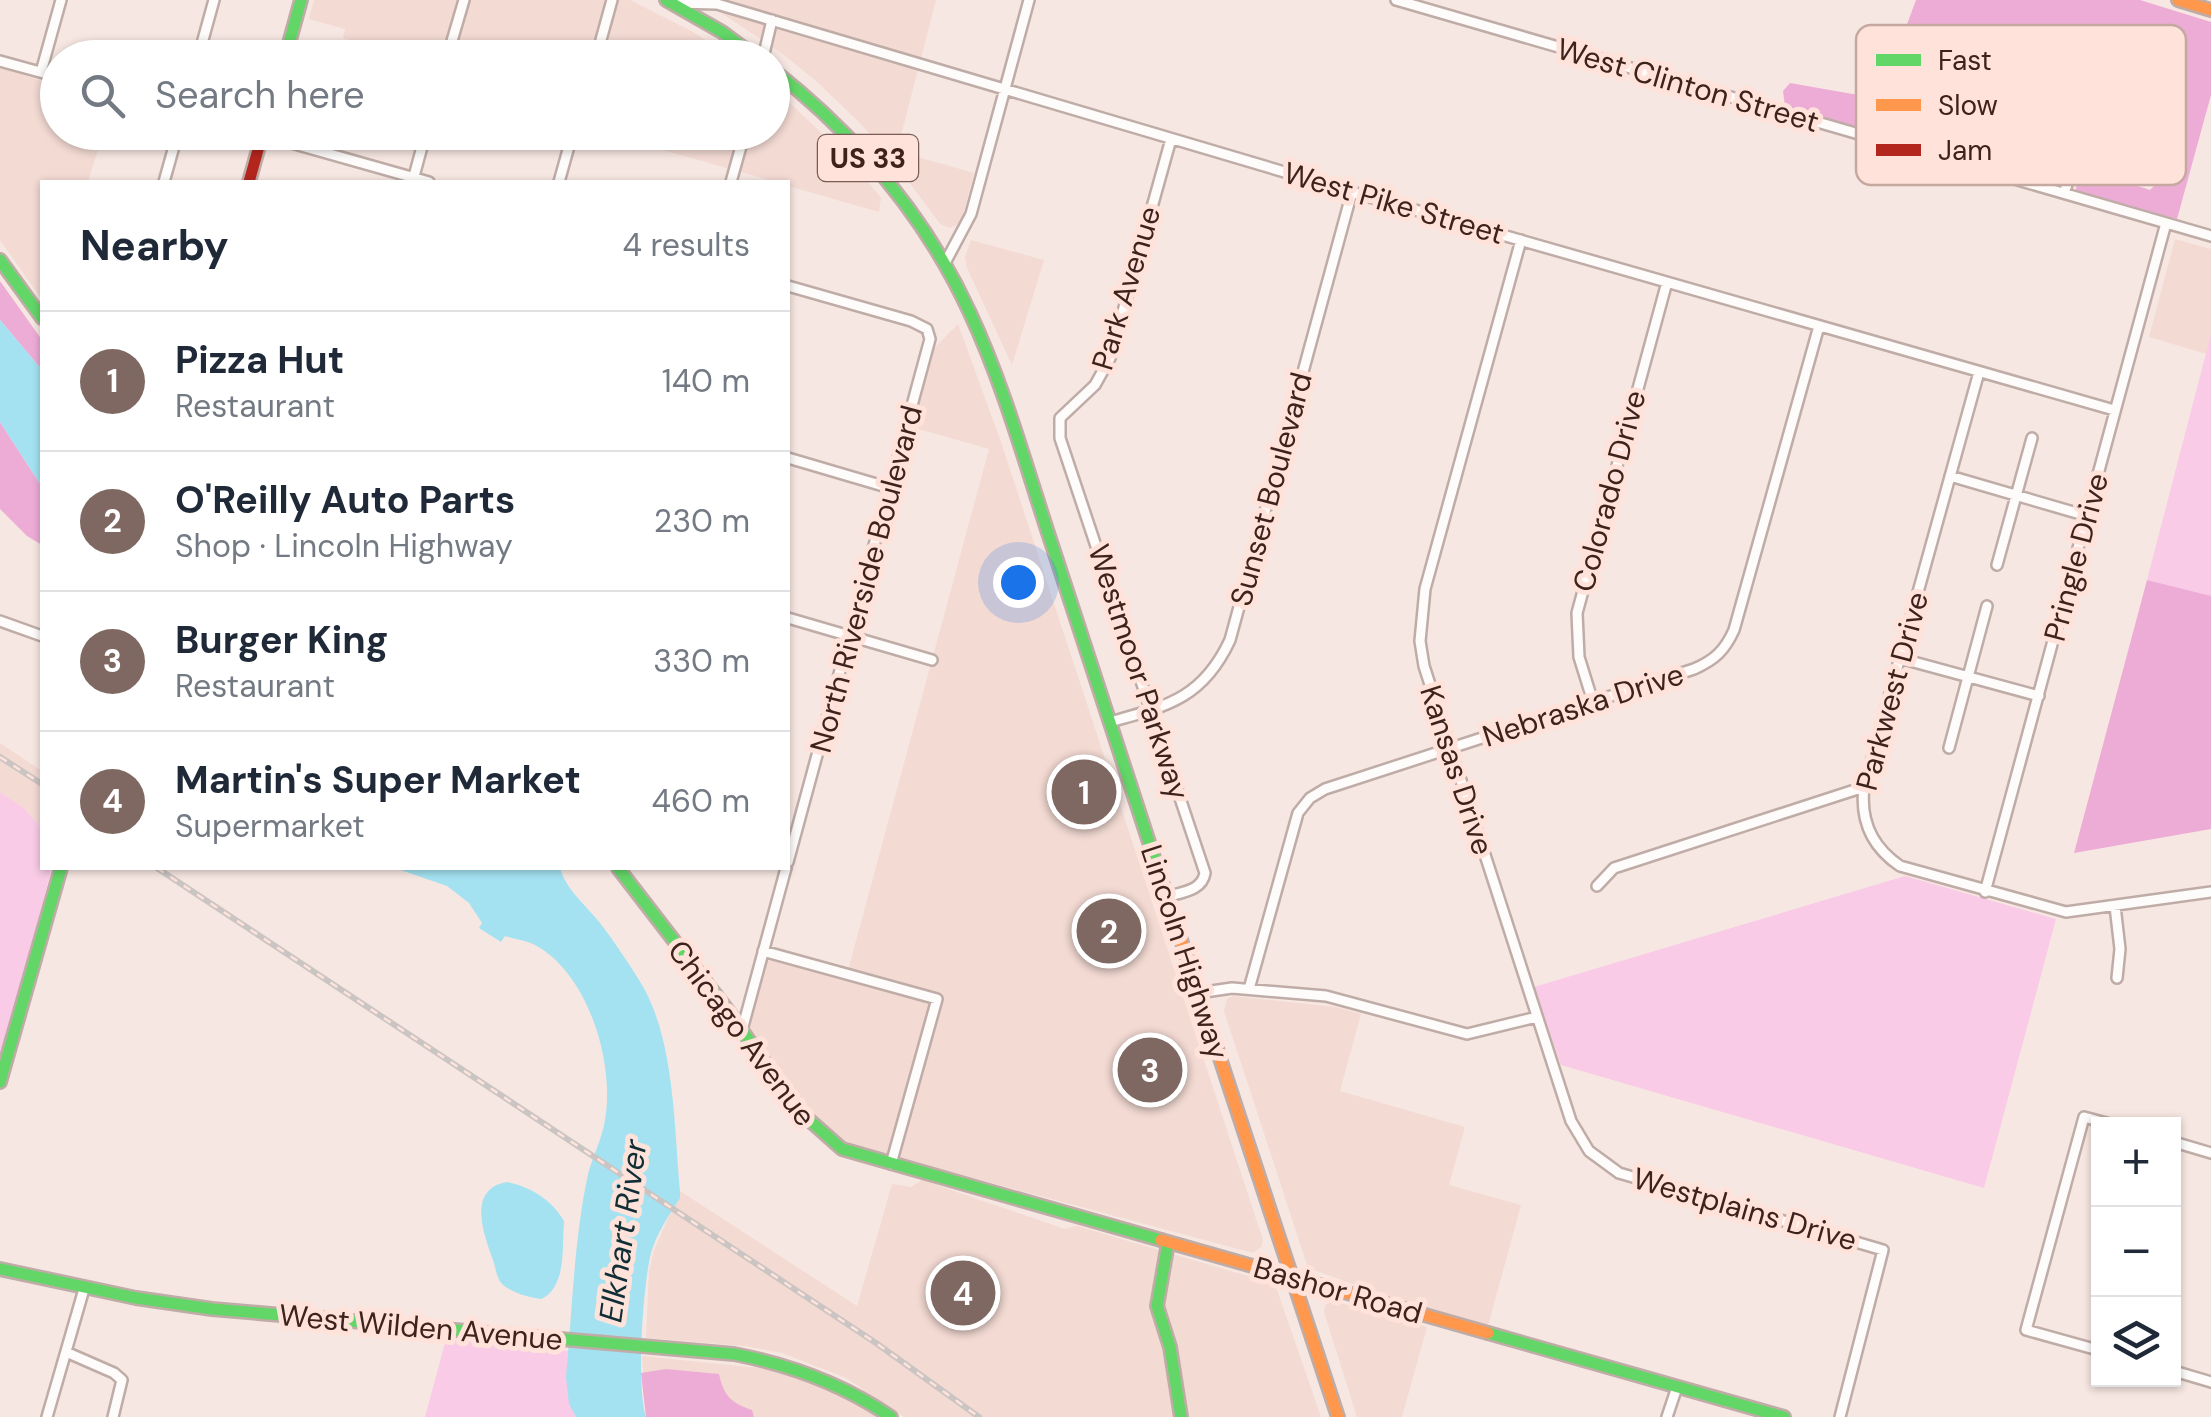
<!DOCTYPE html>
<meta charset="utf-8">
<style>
:root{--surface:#fff;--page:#f2f2f3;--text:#1f2937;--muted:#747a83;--line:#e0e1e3;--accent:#7f6861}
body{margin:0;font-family:"DM Sans",sans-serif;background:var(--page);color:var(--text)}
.controls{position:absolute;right:30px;bottom:30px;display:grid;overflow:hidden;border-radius:0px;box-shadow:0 2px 8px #0004}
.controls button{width:90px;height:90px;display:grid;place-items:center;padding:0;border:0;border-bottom:2px solid var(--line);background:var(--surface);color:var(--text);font:50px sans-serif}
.you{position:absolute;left:1018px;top:582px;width:35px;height:35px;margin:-25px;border:8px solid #fff;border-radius:50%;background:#1a73e8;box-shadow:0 0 0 15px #1a73e833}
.badge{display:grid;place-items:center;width:65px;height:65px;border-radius:50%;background:var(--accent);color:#fff;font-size:32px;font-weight:700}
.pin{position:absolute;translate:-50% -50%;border:5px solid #fff;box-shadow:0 2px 10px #0006}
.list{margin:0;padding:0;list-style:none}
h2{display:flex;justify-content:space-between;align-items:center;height:130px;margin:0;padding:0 40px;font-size:42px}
h2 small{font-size:32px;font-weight:400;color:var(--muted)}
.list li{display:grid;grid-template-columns:65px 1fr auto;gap:30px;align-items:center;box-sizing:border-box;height:140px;padding:0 40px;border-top:2px solid var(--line)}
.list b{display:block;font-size:38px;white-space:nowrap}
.list p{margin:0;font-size:32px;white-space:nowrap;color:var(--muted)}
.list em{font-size:32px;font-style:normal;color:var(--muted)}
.icon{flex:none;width:55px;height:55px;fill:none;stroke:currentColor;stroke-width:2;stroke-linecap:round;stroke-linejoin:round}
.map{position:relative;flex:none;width:2211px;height:1417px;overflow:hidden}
.search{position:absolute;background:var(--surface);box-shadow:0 2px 8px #0004;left:40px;top:40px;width:750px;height:110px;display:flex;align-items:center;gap:25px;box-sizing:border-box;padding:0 35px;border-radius:55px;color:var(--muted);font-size:38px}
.panel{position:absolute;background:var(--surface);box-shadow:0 2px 8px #0004;left:40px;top:180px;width:750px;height:690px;border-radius:0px}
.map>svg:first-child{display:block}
.built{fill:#f3dad3}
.green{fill:#f9cbe6}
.forest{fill:#edacd6}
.water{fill:#a4e2f1}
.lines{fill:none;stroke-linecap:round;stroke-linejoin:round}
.street-casing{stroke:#bfaca7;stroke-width:14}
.fast-casing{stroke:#bfaca7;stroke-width:16}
.slow-casing{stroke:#bfaca7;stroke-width:16}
.jam-casing{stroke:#bfaca7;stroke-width:16}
.street{stroke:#fefbfb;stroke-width:9}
.fast{stroke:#63d668;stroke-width:11}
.slow{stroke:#ff974d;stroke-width:11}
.jam{stroke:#b3261e;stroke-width:11}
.rail-casing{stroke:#cac5c3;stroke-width:6}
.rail{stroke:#ffe2da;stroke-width:2.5;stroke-dasharray:8;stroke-linecap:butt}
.labels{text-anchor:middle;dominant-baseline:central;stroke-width:10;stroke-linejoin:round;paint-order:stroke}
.shield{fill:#ffe2da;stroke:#785c55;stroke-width:2.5}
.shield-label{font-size:28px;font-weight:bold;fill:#3e231c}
.street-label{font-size:30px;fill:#3e231c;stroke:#ffe2da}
.water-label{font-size:32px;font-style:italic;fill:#102e36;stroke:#ffe2da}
.key{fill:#ffe2da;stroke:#c5a9a1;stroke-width:2.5}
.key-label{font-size:28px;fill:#3e231c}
</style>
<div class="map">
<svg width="2211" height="1417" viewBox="0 0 2211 1417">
<rect width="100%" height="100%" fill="#f7e7e2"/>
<!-- built -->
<path class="built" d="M314,0H630L693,32L732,57H367L357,54L359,43L343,38L345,29L309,19Z
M702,0H936L897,151L974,173L961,222L950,228L940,224L892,159L860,123L816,81L784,55Z
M0,66L57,87L58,132L103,133L88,182H42V300L0,240Z
M773,87L852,162L881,198L879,212L788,186V182H776L602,133L772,132Z
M2175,239L2211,249V334L2206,354L2149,337Z
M971,240L1044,260L1012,365L967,268L965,257Z
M958,324L1001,442L1263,1240L1262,1246L1253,1253L846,1144L819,1124L750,1028V1016L765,963L770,960L847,974L989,449L908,426L928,354Z
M0,743L42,771V829L24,808L0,792Z
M1233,996L1336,1007L1361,1014L1340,1091L1465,1127L1449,1185L1521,1205L1488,1326L1409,1304L1308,1268L1224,1011L1227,999Z
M922,1180L1065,1229L1077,1226L1275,1284L1321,1417H904L846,1378L782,1353L745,1346L646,1338L649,1271L654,1250L680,1191L857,1306L892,1184L911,1187Z
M1333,1301L1427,1327L1402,1417H1357L1324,1312L1325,1305Z
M642,1356L770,1369L840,1393L880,1417H646Z"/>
<!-- green -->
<path class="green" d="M2211,334V596L2210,598L2147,580Z
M0,792L24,808L42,829V868H52L0,1060Z
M1905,876L2056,919L1984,1188L1561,1065L1534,987Z
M446,1339L569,1351C566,1374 565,1395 576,1417H425Z"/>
<!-- forest -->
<path class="forest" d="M1916,0H2140L2211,22V95L2177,219L2076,191L2077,178L2083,168L2150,190L2167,173L2177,174L2183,153L2178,150L2182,133L2165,128L2168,105L2012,63L1938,64L1928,123L1939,132L1958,137L1986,123L2000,124V144L2064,161L2061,178L2052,184L1785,107L1783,91L1790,83L1864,96L1903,35Z
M0,281L42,340V370L0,320Z
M0,422L42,487V545L27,536L0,509Z
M2147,580L2211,596V829L2074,853Z
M666,1369L719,1374C724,1396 731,1403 752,1410L754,1417H646L641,1373Z"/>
<!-- water -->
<path class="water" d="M0,320L42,370V487L0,422Z
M395,868H560C566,890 586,905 600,923C614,941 627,961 639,980C675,1036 674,1127 680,1191V1198C669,1215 657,1233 651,1253C643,1284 636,1388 646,1417H576L569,1404L566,1377C572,1313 574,1242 587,1179C591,1159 602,1140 605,1120C615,1064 589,974 535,945C526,940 514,939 505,936L501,942L479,928L482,923L469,903L447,886Z
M507,1182C531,1187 551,1199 564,1221C562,1245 567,1288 541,1299C528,1297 513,1293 503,1285C497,1279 496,1271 494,1263C485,1238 465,1189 507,1182Z"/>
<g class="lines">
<defs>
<path id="street" d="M1396,0L2211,236
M676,3L717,4L1352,192L2114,410
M198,58L214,0
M447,58L464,0
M596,58L612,0
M763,58L772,20
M0,61L58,77
M41,72L61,0
M1968,118C2005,101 2003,112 2038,114C2080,116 2113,136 2153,147
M252,132L429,182
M413,180L426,132
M164,182L178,132
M559,182L573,132
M731,182L745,132
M2064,193L2084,137L2089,90
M1521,240L1425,589L1420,641L1424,666L1571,1121L1589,1151L1619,1173L1883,1250L1840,1417
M945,263L971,214L1029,0
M788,286L911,321L927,329L930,339L788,862
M1979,372L1864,787C1860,820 1872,847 1900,866L2066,912L2211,892
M788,458L890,488
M1950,476L2087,516
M1997,565L2032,438
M788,618L932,660
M0,621L42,636
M1899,658L2039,696
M1593,702L1579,657L1577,613L1667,282
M1110,722C1168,706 1203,698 1230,640L1352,192
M1949,748L1987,606
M1597,886L1614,868L1864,787
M1985,892L2166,223
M1166,897C1182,892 1202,891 1205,873L1060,438V418L1095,385L1110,358L1171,139
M2115,906L2120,949L2117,978
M763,951L937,999L891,1164
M1249,989L1298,813L1310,798L1325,789L1694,669C1715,660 1725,650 1734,630L1819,326
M1198,993L1232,988L1326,996L1467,1034L1537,1017
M742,1030L786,868
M2174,1142L2211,1153
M2098,1350L2026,1330L2084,1117L2110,1124
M66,1352L114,1373L122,1380L113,1417
M2174,1371L2211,1382
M47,1417L84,1289
M1667,1417L1677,1387"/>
<path id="fast" d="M666,0L722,32L757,58
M285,58L301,0
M772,69C856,135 925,215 970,313C1005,388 1027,470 1053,548C1089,659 1125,769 1161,879
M0,260L42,318
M618,868L729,1012L799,1111L842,1149L1161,1240
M0,1082L61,868
M1168,1243L1157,1306L1170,1347L1181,1417
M0,1269L136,1298L212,1309L734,1354C791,1365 843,1384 891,1417
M1488,1333L1784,1417"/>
<path id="slow" d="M2178,0L2211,10
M1161,879L1338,1417
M1161,1240L1488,1333"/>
<path id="jam" d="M249,182L263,132"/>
</defs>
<!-- street casing -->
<use href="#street" class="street-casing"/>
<!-- fast casing -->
<use href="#fast" class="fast-casing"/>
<!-- slow casing -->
<use href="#slow" class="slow-casing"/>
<!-- jam casing -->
<use href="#jam" class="jam-casing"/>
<!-- street -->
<use href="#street" class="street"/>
<!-- fast -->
<use href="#fast" class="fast"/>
<!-- slow -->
<use href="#slow" class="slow"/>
<!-- jam -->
<use href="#jam" class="jam"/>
<defs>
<path id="rail" d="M0,757L42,784
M157,868L876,1343L979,1417"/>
</defs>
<!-- rail casing -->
<use href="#rail" class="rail-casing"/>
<!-- rail -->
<use href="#rail" class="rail"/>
</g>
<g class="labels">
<!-- shield labels -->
<rect class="shield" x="818" y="135" width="100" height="46" rx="8"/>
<g class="shield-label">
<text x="868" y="158">US 33</text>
</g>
<!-- street labels -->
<g class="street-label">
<text transform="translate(1688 85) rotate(16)">West Clinton Street</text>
<text transform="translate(1394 203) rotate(16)">West Pike Street</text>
<text transform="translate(1126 288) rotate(-73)">Park Avenue</text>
<text transform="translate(1271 489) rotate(-75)">Sunset Boulevard</text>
<text transform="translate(1609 491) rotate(-75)">Colorado Drive</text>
<text transform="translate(2076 557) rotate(-75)">Pringle Drive</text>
<text transform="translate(866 579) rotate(-75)">North Riverside Boulevard</text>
<text transform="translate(1139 672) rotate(72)">Westmoor Parkway</text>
<text transform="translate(1892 691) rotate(-75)">Parkwest Drive</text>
<text transform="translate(1583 705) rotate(-18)">Nebraska Drive</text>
<text transform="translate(1457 770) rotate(72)">Kansas Drive</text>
<text transform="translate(1185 952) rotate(72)">Lincoln Highway</text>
<text transform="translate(742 1033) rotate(53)">Chicago Avenue</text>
<text transform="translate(1745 1209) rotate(16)">Westplains Drive</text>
<text transform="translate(1338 1290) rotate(16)">Bashor Road</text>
<text transform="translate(421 1327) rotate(5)">West Wilden Avenue</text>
</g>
<!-- water labels -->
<g class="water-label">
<text transform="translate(623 1231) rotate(-82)">Elkhart River</text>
</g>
</g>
<!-- legend -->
<rect x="1856" y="25" width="330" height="160" rx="15" class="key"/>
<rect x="1876" y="54" width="45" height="12" fill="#63d668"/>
<rect x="1876" y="99" width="45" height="12" fill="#ff974d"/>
<rect x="1876" y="144" width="45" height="12" fill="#b3261e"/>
<g class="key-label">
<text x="1938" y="70">Fast</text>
<text x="1938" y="115">Slow</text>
<text x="1938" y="160">Jam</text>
</g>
</svg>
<div class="controls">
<button>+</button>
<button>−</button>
<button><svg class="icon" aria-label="layers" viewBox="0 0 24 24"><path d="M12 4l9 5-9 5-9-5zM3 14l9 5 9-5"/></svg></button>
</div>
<div class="you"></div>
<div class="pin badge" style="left:1084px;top:792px">1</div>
<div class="pin badge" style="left:1109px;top:931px">2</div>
<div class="pin badge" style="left:1150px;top:1070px">3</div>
<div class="pin badge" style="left:963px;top:1293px">4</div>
<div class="search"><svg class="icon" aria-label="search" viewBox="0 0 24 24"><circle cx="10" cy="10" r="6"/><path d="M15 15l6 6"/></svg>Search here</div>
<section class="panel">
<h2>Nearby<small>4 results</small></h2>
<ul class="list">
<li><span class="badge">1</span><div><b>Pizza Hut</b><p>Restaurant</p></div><em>140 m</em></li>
<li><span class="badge">2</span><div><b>O'Reilly Auto Parts</b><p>Shop · Lincoln Highway</p></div><em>230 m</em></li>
<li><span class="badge">3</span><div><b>Burger King</b><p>Restaurant</p></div><em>330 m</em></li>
<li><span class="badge">4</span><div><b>Martin's Super Market</b><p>Supermarket</p></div><em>460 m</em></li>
</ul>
</section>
</div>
